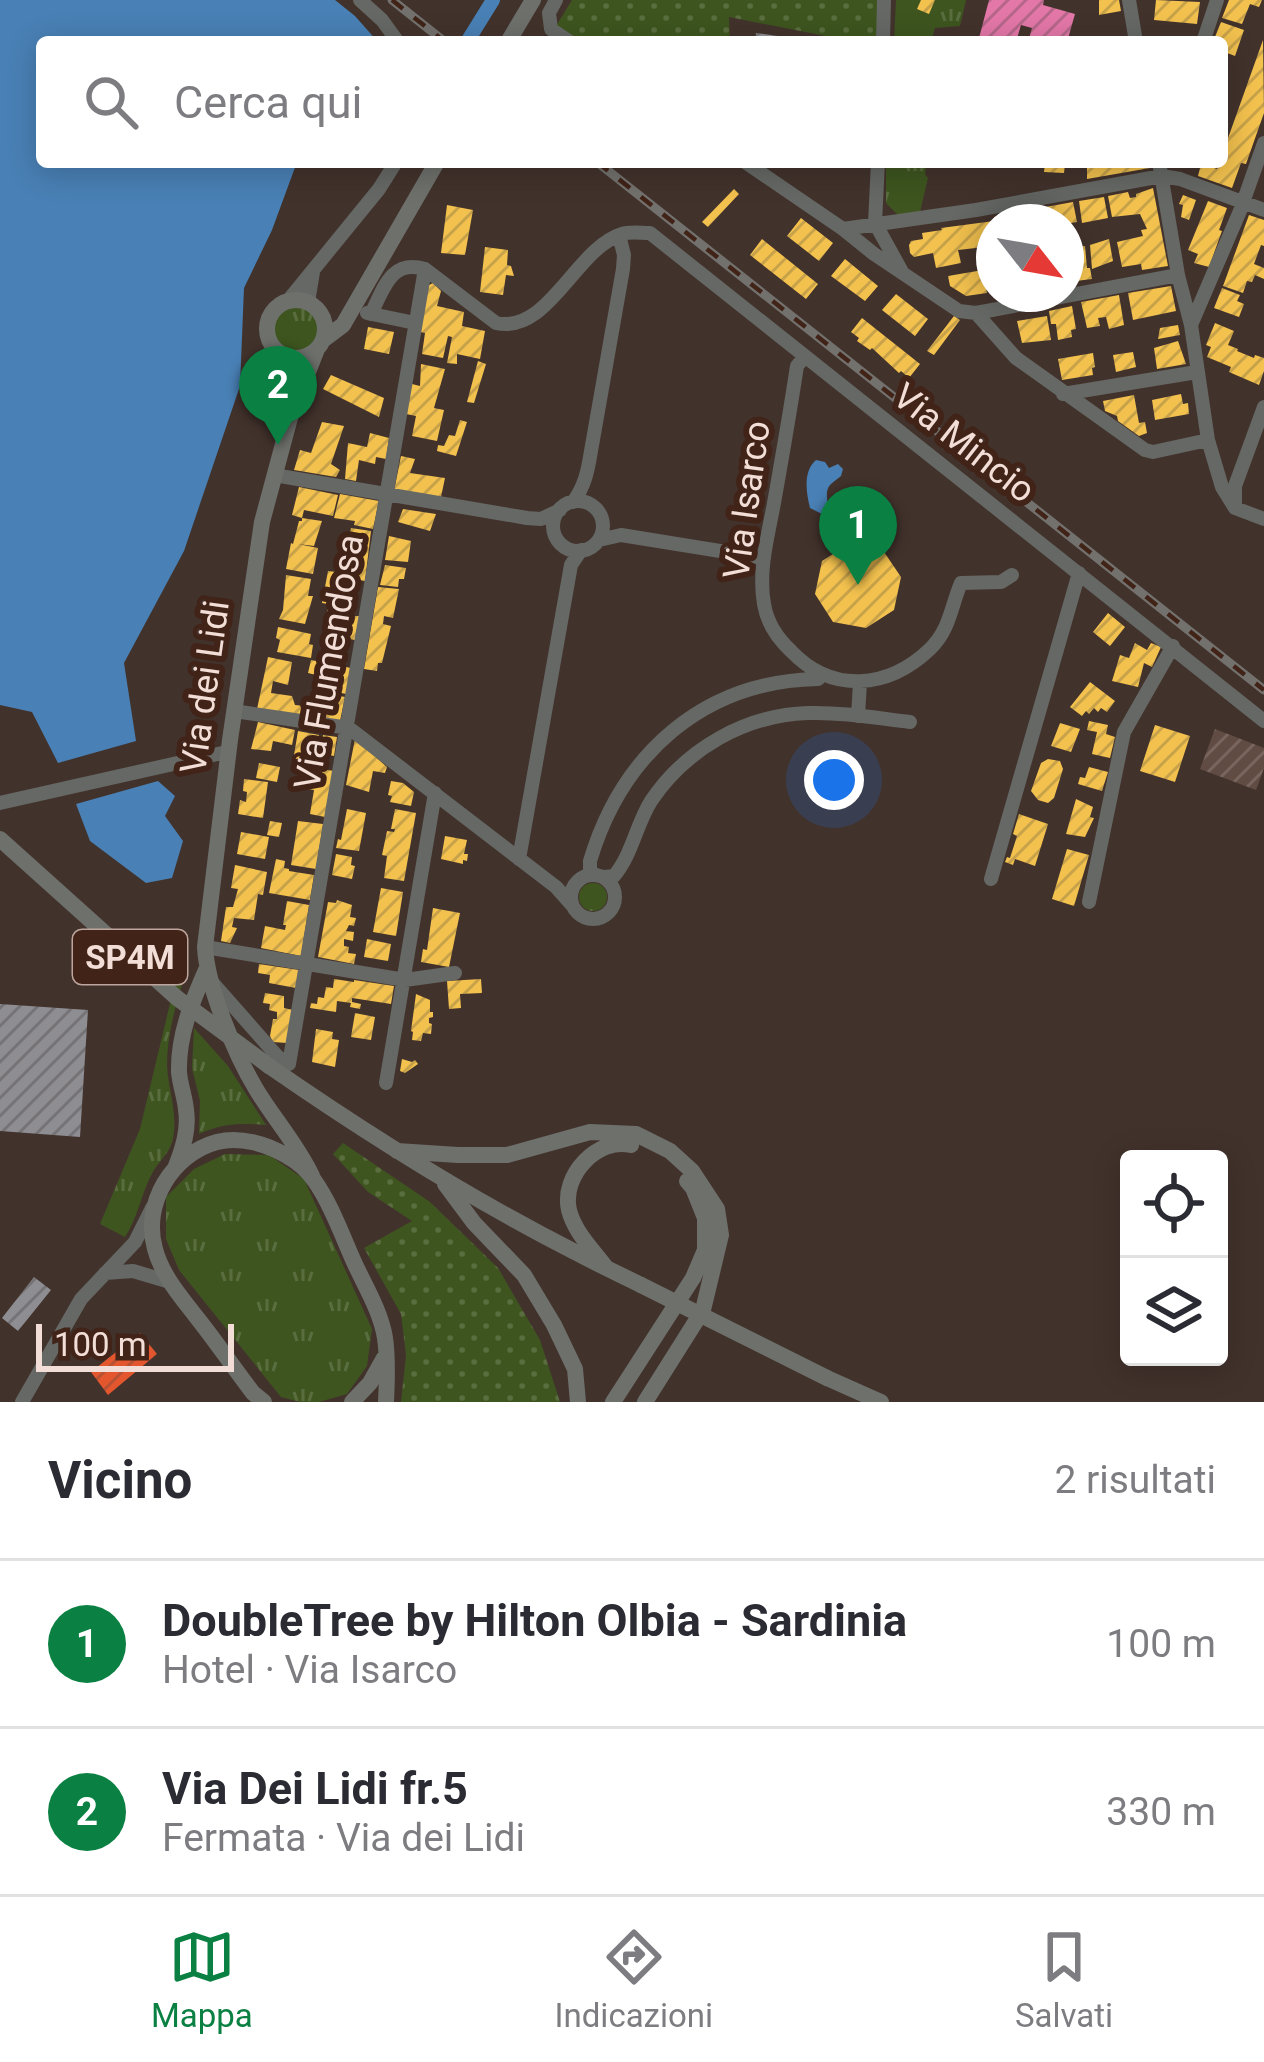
<!DOCTYPE html>
<html lang="it">
<meta charset="utf-8">
<style>
:root{--surface:#fff;--page:#f2f2f3;--text:#2b2b33;--muted:#7c7c81;--line:#e1e1e2;--accent:#0b8043}
body{margin:0;font-family:Roboto,sans-serif;background:var(--page);color:var(--text)}
.controls{position:absolute;right:36px;bottom:36px;display:grid;overflow:hidden;border-radius:12px;box-shadow:0 6px 30px #0003}
.controls button{width:108px;height:108px;display:grid;place-items:center;padding:0;border:0;border-bottom:3px solid var(--line);background:var(--surface);color:var(--text);font:60px sans-serif}
.compass{position:absolute;left:976px;top:204px;width:108px;height:108px;border-radius:50%;background:var(--surface);box-shadow:0 6px 30px #0003;rotate:121deg}
.scale{position:absolute;left:36px;bottom:30px;width:198px;box-sizing:border-box;padding-left:12px;border:6px solid #f2ded6;border-top:0;font-size:33px;line-height:42px;white-space:nowrap;color:#f2ded6;-webkit-text-stroke:9px #412318;paint-order:stroke}
.you{position:absolute;left:834px;top:780px;width:42px;height:42px;margin:-30px;border:9px solid #fff;border-radius:50%;background:#1a73e8;box-shadow:0 0 0 18px #1a73e833}
.badge{display:grid;place-items:center;width:78px;height:78px;border-radius:50%;background:var(--accent);color:#fff;font-size:39px;font-weight:700}
.pin{position:absolute;translate:-50% -99px;filter:drop-shadow(0 3px 6px #0008)}
.pin::after{content:'';position:absolute;top:63px;width:42px;height:36px;background:inherit;clip-path:polygon(0 0,100% 0,50% 100%)}
.list{margin:0;padding:0;list-style:none}
h2{display:flex;justify-content:space-between;align-items:center;height:156px;margin:0;padding:0 48px;font-size:51px}
h2 small{font-size:39px;font-weight:400;color:var(--muted)}
.list li{display:grid;grid-template-columns:78px 1fr auto;gap:36px;align-items:center;box-sizing:border-box;height:168px;padding:0 48px;border-top:3px solid var(--line)}
.list b{display:block;font-size:45px;white-space:nowrap}
.list p{margin:0;font-size:39px;white-space:nowrap;color:var(--muted)}
.list em{font-size:39px;font-style:normal;color:var(--muted)}
.icon{flex:none;width:66px;height:66px;fill:none;stroke:currentColor;stroke-width:2;stroke-linecap:round;stroke-linejoin:round}
.map{position:relative;flex:none;width:1264px;height:1402px;overflow:hidden}
.search{position:absolute;background:var(--surface);box-shadow:0 6px 30px #0003;left:36px;right:36px;top:36px;height:132px;display:flex;align-items:center;gap:30px;box-sizing:border-box;padding:0 42px;border-radius:12px;color:var(--muted);font-size:45px}
.sheet{height:492px;background:var(--surface)}
nav{display:flex;justify-content:space-around;align-items:center;box-sizing:border-box;height:168px;border-top:3px solid var(--line);background:var(--surface);font-size:33px;color:var(--muted)}
nav a{display:grid;justify-items:center;gap:6px}
nav .on{color:var(--accent)}
.map>svg:first-child{display:block}
.grass{fill:url(#grass-tufts)}
.park{fill:url(#park-dots)}
.water{fill:#4980b5}
.homes{fill:url(#homes-hatch)}
.shops{fill:url(#shops-hatch)}
.health{fill:url(#health-hatch)}
.industry{fill:url(#industry-hatch)}
.lines{fill:none;stroke-linecap:round;stroke-linejoin:round}
.canal{stroke:#4980b5;stroke-width:14}
.building{fill:url(#building-hatch)}
.minor{stroke:#656864;stroke-width:14}
.major{stroke:#6e706c;stroke-width:16}
.rail-casing{stroke:#73716d;stroke-width:9}
.rail{stroke:#412318;stroke-width:4.5;stroke-dasharray:14;stroke-linecap:butt}
.major-bridge{stroke:#6e706c;stroke-width:16}
.labels{text-anchor:middle;dominant-baseline:central;stroke-width:12;stroke-linejoin:round;paint-order:stroke}
.shield{fill:#412318;stroke:#bda69d;stroke-width:3}
.shield-label{font-size:33px;font-weight:bold;fill:#f2ded6}
.street-label{font-size:36px;fill:#f2ded6;stroke:#412318}
</style>
<div class="map">
<svg width="1264" height="1402" viewBox="0 0 1264 1402">
<defs>
<pattern id="grass-tufts" width="24" height="20" patternUnits="userSpaceOnUse" patternTransform="scale(3)"><rect width="24" height="20" fill="#3e551f"/><path d="M3 7l-1-3M5 7V3M7 7l1-3M15 17l-1-3M17 17v-4M19 17l1-3" fill="none" stroke="#5a6d3f"/></pattern>
<pattern id="park-dots" width="8" height="8" patternUnits="userSpaceOnUse" patternTransform="scale(3)"><rect width="8" height="8" fill="#3e551f"/><path d="M2 2h.1M6 6h.1" fill="none" stroke="#5a6d3f" stroke-width="1.8" stroke-linecap="round"/></pattern>
<pattern id="homes-hatch" width="6" height="6" patternUnits="userSpaceOnUse" patternTransform="scale(3)"><rect width="6" height="6" fill="#f2c14e"/><path d="M-1 1l2-2M0 6l6-6M5 7l2-2" fill="none" stroke="#c8a24a"/></pattern>
<pattern id="shops-hatch" width="6" height="6" patternUnits="userSpaceOnUse" patternTransform="scale(3)"><rect width="6" height="6" fill="#e4572e"/><path d="M-1 1l2-2M0 6l6-6M5 7l2-2" fill="none" stroke="#b65133"/></pattern>
<pattern id="health-hatch" width="6" height="6" patternUnits="userSpaceOnUse" patternTransform="scale(3)"><rect width="6" height="6" fill="#e377a8"/><path d="M-1 1l2-2M0 6l6-6M5 7l2-2" fill="none" stroke="#b56789"/></pattern>
<pattern id="industry-hatch" width="6" height="6" patternUnits="userSpaceOnUse" patternTransform="scale(3)"><rect width="6" height="6" fill="#8d8d92"/><path d="M-1 1l2-2M0 6l6-6M5 7l2-2" fill="none" stroke="#757375"/></pattern>
<pattern id="building-hatch" width="6" height="6" patternUnits="userSpaceOnUse" patternTransform="scale(3)"><rect width="6" height="6" fill="#614c44"/><path d="M-1 1l2-2M0 6l6-6M5 7l2-2" fill="none" stroke="#78655e"/></pattern>
</defs>
<rect width="100%" height="100%" fill="#42322c"/>
<!-- grass -->
<path class="grass" d="M896,0H966L960,26L935,28L931,42H894Z
M886,162H927L925,174L928,178L920,212L899,216L886,203Z
M273 329a23 23 0 1 1 46 0a23 23 0 1 1-46 0Z
M579 897a14 14 0 1 1 28 0a14 14 0 1 1-28 0Z
M188,965C178,997 167,1031 167,1065C168,1090 178,1113 173,1138C171,1151 161,1159 154,1170C141,1192 139,1216 125,1237L100,1224L140,1129L179,966Z
M194,1028L228,1066L266,1125C240,1123 223,1123 199,1134L200,1101L192,1068Z
M225,1154L269,1155L304,1179L372,1329L367,1366L347,1394L319,1402H300L281,1397L179,1270L166,1239V1197L194,1169Z"/>
<!-- park -->
<path class="park" d="M572,0H881L877,42H842L841,39L729,17L730,42H580L556,26Z
M343,1143L430,1202L498,1268L540,1340L560,1402H401L406,1355L401,1314L364,1248L412,1221L368,1192L333,1154Z"/>
<!-- water -->
<path class="water" d="M0,0H335L355,16L378,42H42V162H297L272,230L244,288L240,386L184,551L124,663L136,741L58,763L32,712L0,705Z
M816,460L825,462L829,468L838,464L843,469L841,476C825,488 826,488 828,508L822,514L810,508C806,492 803,471 816,460Z
M158,781L175,796L165,816L183,841L172,878L146,883L90,841L76,804Z"/>
<!-- homes -->
<path class="homes" d="M921,0H935L929,14L917,9Z
M1099,0H1119L1121,11L1099,15Z
M1156,0L1200,2L1197,24L1154,20Z
M1229,0H1262L1259,7L1250,4L1242,24L1222,18Z
M1221,22L1244,30L1235,56L1222,51V42H1213Z
M1263,40L1264,113L1246,164L1241,163L1232,188L1198,176L1200,168L1186,162H1209L1208,166L1217,169L1219,162H1222V155Z
M1087,162H1113V165L1121,162H1149L1150,168L1087,179Z
M1045,163L1065,164L1064,173L1044,172Z
M1153,188L1168,266L1142,270L1141,264L1122,267L1117,242L1143,236L1141,230L1147,229L1140,214L1112,217L1108,196L1128,192L1130,198L1136,197V194Z
M734,189L739,194L708,227L702,222Z
M1183,195L1196,200L1189,220L1181,217L1183,205L1179,204Z
M1104,197L1108,218L1082,223L1079,201Z
M1208,201L1227,208L1219,230L1222,231L1209,267L1194,263L1198,254L1188,250Z
M1073,202L1077,222L1066,224L1031,222L1029,210Z
M447,205L473,210L465,255L441,253Z
M1023,211L1025,222H995L994,217Z
M1249,215L1264,220V246L1261,245L1254,264L1264,268V279L1255,275L1252,282L1247,281L1243,293L1223,286Z
M801,218L833,243L819,261L787,236Z
M994,221V246L958,250L961,263L936,268L933,253L914,257L910,253L909,245L911,241L923,239L922,233L942,230L941,228Z
M762,239L818,284L806,299L750,255Z
M1109,239L1113,261L1092,269L1090,245Z
M1085,246L1087,268H1090L1092,279L1076,281L1069,274L1066,249Z
M485,247L508,250L507,265L511,266L514,276L506,275L503,295L480,292Z
M845,259L878,286L865,301L831,276Z
M983,270L987,293L966,296L950,286L948,276Z
M433,283L441,291L437,306L464,312L462,326L485,331L480,359L457,354V364L447,363L452,337L448,336L443,358L422,354L425,333L420,332L429,285Z
M1171,286L1176,311L1133,320L1128,293Z
M1222,288L1240,295L1237,301L1244,304L1239,317L1214,308Z
M896,294L928,319L915,336L882,310Z
M1119,295L1124,325L1109,329L1106,317L1098,318L1100,326L1087,328L1081,302Z
M1072,306L1076,329L1071,330L1072,337L1058,340L1056,324H1051L1049,311Z
M954,316L960,320L934,355L927,351Z
M1047,316L1051,340L1022,343L1017,321Z
M862,318L920,364L909,378L901,371L899,373L872,348L870,350L857,341L859,338L851,332Z
M1215,323L1234,331L1228,345L1238,349L1237,351L1254,358L1255,355L1264,358V371L1259,385L1229,372L1231,367L1207,357L1211,347L1206,345Z
M1178,325L1180,335L1158,339L1160,328Z
M368,327L394,332L389,354L364,349Z
M1178,341L1186,364L1157,369L1154,348Z
M1133,352L1136,367L1116,372L1113,355Z
M1093,353L1095,367L1092,368L1093,375L1062,380L1058,359Z
M478,361L486,364L474,403L467,402Z
M421,364L445,369L434,408L444,410L437,441L412,436L416,416L406,414L412,384L420,386Z
M331,375L384,398L379,417L323,389Z
M1181,394L1183,404L1188,403L1189,414L1155,420L1152,400Z
M1134,395L1139,423L1145,422L1147,433L1139,436L1118,421L1117,416L1105,411L1103,401Z
M460,420L467,422L456,456L437,451L438,445L444,446L449,435L455,436Z
M322,422L344,426L331,464L340,470L336,477L294,470L300,450L311,453Z
M370,433L389,438L386,459L376,457L375,464L359,460L356,481L345,479L348,443L367,447Z
M401,456L415,459L410,473L445,478L441,497L394,491Z
M299,487L338,495L333,516L304,510L302,518L292,515Z
M340,494L379,501L373,529L354,525L355,521L334,518Z
M403,509L436,514L430,531L398,522Z
M302,518L322,521L314,546L298,544L318,548L313,574L286,569L291,543L293,544L299,521H302Z
M351,528L371,531L365,581L337,576L341,551L346,552Z
M389,536L411,541L408,562L385,560Z
M850,543L882,549L901,577L894,610L866,628L833,622L815,594L822,561Z
M385,565L406,568L404,579H399L398,587L380,585Z
M328,571L336,572L335,579L350,582L346,607L322,603Z
M286,575L311,579L308,596H313L305,624L279,619L283,610Z
M378,587L399,589L393,618L384,616L383,624L391,626L382,663H378L377,671L364,669Z
M328,608L350,611V616H360L355,640L323,634Z
M1108,613L1125,627L1110,646L1093,632Z
M278,627L311,634L309,644L313,645L311,658L277,652L280,640L276,638Z
M1135,643L1147,650L1151,643L1161,647L1152,667L1144,663L1138,687L1112,681L1120,655L1129,658Z
M268,657L292,662L288,685L273,681L271,693L292,696L295,705L304,706L306,696L322,698L318,719L257,709Z
M311,660L351,668L346,694L318,688L320,676L308,673Z
M1090,682L1115,701L1107,712L1101,708L1098,712L1094,708L1089,714L1086,711L1082,716L1070,707Z
M325,693L345,697L340,721L321,718Z
M1089,721L1108,725L1106,734L1115,737L1110,758L1092,754L1097,732L1087,730Z
M258,722L295,730L292,745L273,741L271,751L251,749Z
M1060,723L1080,729L1071,752L1051,746Z
M1155,725L1190,736L1175,782L1140,771Z
M298,731L319,735L316,756L313,755L312,758L301,757L300,762L293,761Z
M323,735L337,737L334,756L320,753Z
M355,739L387,767L385,773L373,771L369,792L346,785Z
M1048,759L1060,761L1063,769L1054,798L1048,803L1038,800L1031,791L1041,763Z
M259,763L280,767L277,782L256,778Z
M1089,767L1108,772L1102,791L1078,784L1080,777L1085,778Z
M311,768L335,771L325,817L310,814L314,790L308,789Z
M244,779L268,782L263,818L238,814L240,800L246,802L247,792L243,791Z
M391,781L403,783L414,792L411,806L390,802L392,796L388,795Z
M1076,799L1093,807L1090,817L1094,818L1085,837L1066,834Z
M347,809L366,813L359,851L336,848L338,839L341,840Z
M395,809L416,813L404,881L384,878L387,856L382,855L387,831L394,832L395,829H391Z
M1019,814L1048,824L1035,866L1015,859L1013,865L1005,862L1007,857L1010,858L1017,836L1013,834Z
M270,821L282,823L279,837L267,835Z
M298,821L323,824L316,869L291,865Z
M241,832L269,837L265,859L237,854Z
M445,836L467,840L464,854H468L467,861L463,860V864L441,859Z
M1067,849L1089,855L1074,906L1052,899Z
M336,854L352,857L351,865L355,866L352,879L332,875Z
M276,859L285,861L284,868L289,869V871L314,875L310,900L269,893Z
M235,865L267,872L263,895L258,894L254,920L234,918L232,927L237,928L230,943L221,941L226,907H233L238,889L231,888Z
M381,888L403,892L396,936L373,932Z
M337,900L352,905L350,917L356,918L354,926L349,925L346,931L354,932L353,941L344,939V946L349,947L348,953L356,954L354,964L318,957L328,902L336,903Z
M287,901L309,905L301,956L261,948L265,926L285,930L286,925H283Z
M433,908L460,913L449,967L421,962L423,949L427,950Z
M367,939L391,944L388,961L364,957Z
M259,964L299,970L296,988L269,983L270,975L258,973Z
M334,979L354,982V980L394,986L391,1004L352,998V1002L361,1004L360,1009L350,1007L351,1003L337,1001L336,1012L310,1008L311,1003L317,1004L318,997L324,998L326,987L333,988Z
M481,979L482,993L460,994L461,1008L449,1009L447,981Z
M265,993L284,996V1008L293,1010L287,1043L273,1042L270,1036L273,1019H277V1012L269,1010L270,1004L263,1003Z
M416,994L430,1000V1012H433V1017L429,1018V1023L432,1024L431,1034L423,1033L421,1041L412,1040L413,1032L411,1031Z
M355,1013L375,1017L371,1040L351,1037Z
M316,1029L333,1032L332,1039L339,1040L335,1067L312,1062Z
M402,1059L412,1062L415,1060L418,1064L405,1073L400,1071Z"/>
<!-- shops -->
<path class="shops" d="M140,1333L157,1354L108,1395L91,1372Z"/>
<!-- health -->
<path class="health" d="M989,0H1044L1043,5L1075,14L1067,42H1028L1032,28L1021,25L1016,42H978Z"/>
<!-- industry -->
<path class="industry" d="M756,33L800,39V42H755Z
M0,1004L88,1010L80,1137L0,1131Z
M34,1277L51,1290L18,1331L2,1318Z"/>
<g class="lines">
<!-- canal -->
<path class="canal" d="M467,42L493,0"/>
</g>
<!-- building -->
<path class="building" d="M1215,729L1264,748V768L1256,790L1200,769Z"/>
<g class="lines">
<!-- minor -->
<path class="minor" d="M360,0L382,20L398,42
M556,0L549,13L551,29L570,42
M1129,0L1136,42
M883,42L884,0
M1203,42L1217,0
M745,162L843,229L874,254L959,311L976,313L1178,275
M878,162L875,223L901,270
M1159,162L1178,275L1191,325L1208,440L1222,487L1235,508
M843,229L976,210L1162,176L1180,179L1264,210
M287,302L379,189L396,162
M308,302L313,272
M367,313L415,323
M976,313L1016,358L1145,450L1153,452L1208,440
M371,314C384,288 391,259 425,269L496,323C548,335 576,248 622,234C631,231 640,233 650,233L1264,721
M1191,325L1240,211L1264,143
M805,356L797,366C790,412 782,458 774,503C768,536 758,570 764,604C767,623 777,638 791,651C832,694 888,689 930,649C950,630 951,606 961,583L1001,582L1012,575
M1063,394L1197,372
M274,475L527,518L541,519L560,510
M553 526a25 25 0 1 1 50 0a25 25 0 1 1-50 0Z
M573,502C585,486 588,470 591,451L623,269L624,255L619,235
M1235,508V486L1264,407
M1235,508L1264,519
M599,540L621,535L764,558
M234,711L349,728L556,887L572,905
M858,716L860,682
M0,803L222,753L228,756
M519,859L571,565L581,550
M571 897a22 22 0 1 1 44 0a22 22 0 1 1-44 0Z
M595,875L590,870V861C622,754 703,681 818,679L822,675
M604,877L614,876C632,855 636,825 651,801C686,749 745,715 808,713C842,712 876,718 910,722
M991,879L1079,573
M1089,902L1124,732L1173,646
M205,947L405,980L455,973
M212,982L278,1057L289,1064L425,269
M386,1083L435,793
M105,1273L133,1271L170,1282
M22,1402L81,1299L135,1242L152,1208"/>
<!-- major -->
<path class="major" d="M508,42L533,0
M267 329a29 29 0 1 1 58 0a29 29 0 1 1-58 0Z
M323,340L343,325L437,162
M280,353L293,390L291,405
M269,1066C367,1134 469,1198 575,1252C597,1264 619,1274 641,1285
M397,1151L458,1155H507L590,1132L636,1134L670,1151L692,1171L717,1209L721,1235L703,1310L645,1402
M176,1166C183,1148 189,1129 186,1110C185,1097 180,1085 179,1072C178,1035 192,1002 206,970
M312,1176C297,1144 274,1119 256,1089C235,1054 207,987 205,947L230,740L262,522L290,418L317,349
M445,1184L474,1223L524,1275L554,1325L575,1369L578,1402
M605,1266C592,1249 574,1231 569,1210C561,1175 598,1137 631,1145
M827,1378L881,1402
M264,1402L253,1393C234,1368 217,1343 198,1319C182,1298 162,1276 155,1249C142,1204 172,1154 217,1142C240,1136 267,1144 287,1156C297,1161 308,1171 314,1180C331,1204 342,1235 354,1262C365,1286 381,1312 385,1338C388,1358 387,1382 386,1402
M352,1402L370,1383L384,1358
M613,1402L693,1278L705,1250V1218L693,1188L687,1181"/>
<defs>
<path id="rail" d="M392,0L445,42
M597,162L1264,690"/>
</defs>
<!-- rail casing -->
<use href="#rail" class="rail-casing"/>
<!-- rail -->
<use href="#rail" class="rail"/>
<!-- major-bridge -->
<path class="major-bridge" d="M0,839L177,998L269,1066
M641,1285L827,1378"/>
</g>
<g class="labels">
<!-- shield labels -->
<rect class="shield" x="73" y="930" width="114" height="54" rx="9"/>
<g class="shield-label">
<text x="130" y="957">SP4M</text>
</g>
<!-- street labels -->
<g class="street-label">
<text transform="translate(964 443) rotate(38)">Via Mincio</text>
<text transform="translate(747 500) rotate(-82)">Via Isarco</text>
<text transform="translate(329 662) rotate(-80)">Via Flumendosa</text>
<text transform="translate(205 687) rotate(-82)">Via dei Lidi</text>
</g>
</g>
</svg>
<div class="controls">
<button><svg class="icon" aria-label="locate" viewBox="0 0 24 24"><circle cx="12" cy="12" r="6"/><path d="M12 2v4M12 18v4M2 12h4M18 12h4"/></svg></button>
<button><svg class="icon" aria-label="layers" viewBox="0 0 24 24"><path d="M12 4l9 5-9 5-9-5zM3 14l9 5 9-5"/></svg></button>
</div>
<svg class="compass" viewBox="-18 -18 36 36"><path d="M0-13l5 13h-10z" fill="#e53935"/><path d="M0 13l5-13h-10z" fill="#7c7c81"/></svg>
<div class="scale">100 m</div>
<div class="you"></div>
<div class="pin badge" style="left:858px;top:585px">1</div>
<div class="pin badge" style="left:278px;top:445px">2</div>
<div class="search"><svg class="icon" aria-label="search" viewBox="0 0 24 24"><circle cx="10" cy="10" r="6"/><path d="M15 15l6 6"/></svg>Cerca qui</div>
</div>
<section class="sheet">
<h2>Vicino<small>2 risultati</small></h2>
<ul class="list">
<li><span class="badge">1</span><div><b>DoubleTree by Hilton Olbia - Sardinia</b><p>Hotel · Via Isarco</p></div><em>100 m</em></li>
<li><span class="badge">2</span><div><b>Via Dei Lidi fr.5</b><p>Fermata · Via dei Lidi</p></div><em>330 m</em></li>
</ul>
</section>
<nav>
<a class="on"><svg class="icon" aria-label="map" viewBox="0 0 24 24"><path d="M3 6l6-2 6 2 6-2v14l-6 2-6-2-6 2zM9 4v14M15 6v14"/></svg>Mappa</a>
<a><svg class="icon" aria-label="directions" viewBox="0 0 24 24"><path d="M12 3l9 9-9 9-9-9zM9 14v-3h6M13 9l2 2-2 2"/></svg>Indicazioni</a>
<a><svg class="icon" aria-label="saved" viewBox="0 0 24 24"><path d="M7 4h10v16l-5-4-5 4z"/></svg>Salvati</a>
</nav>
